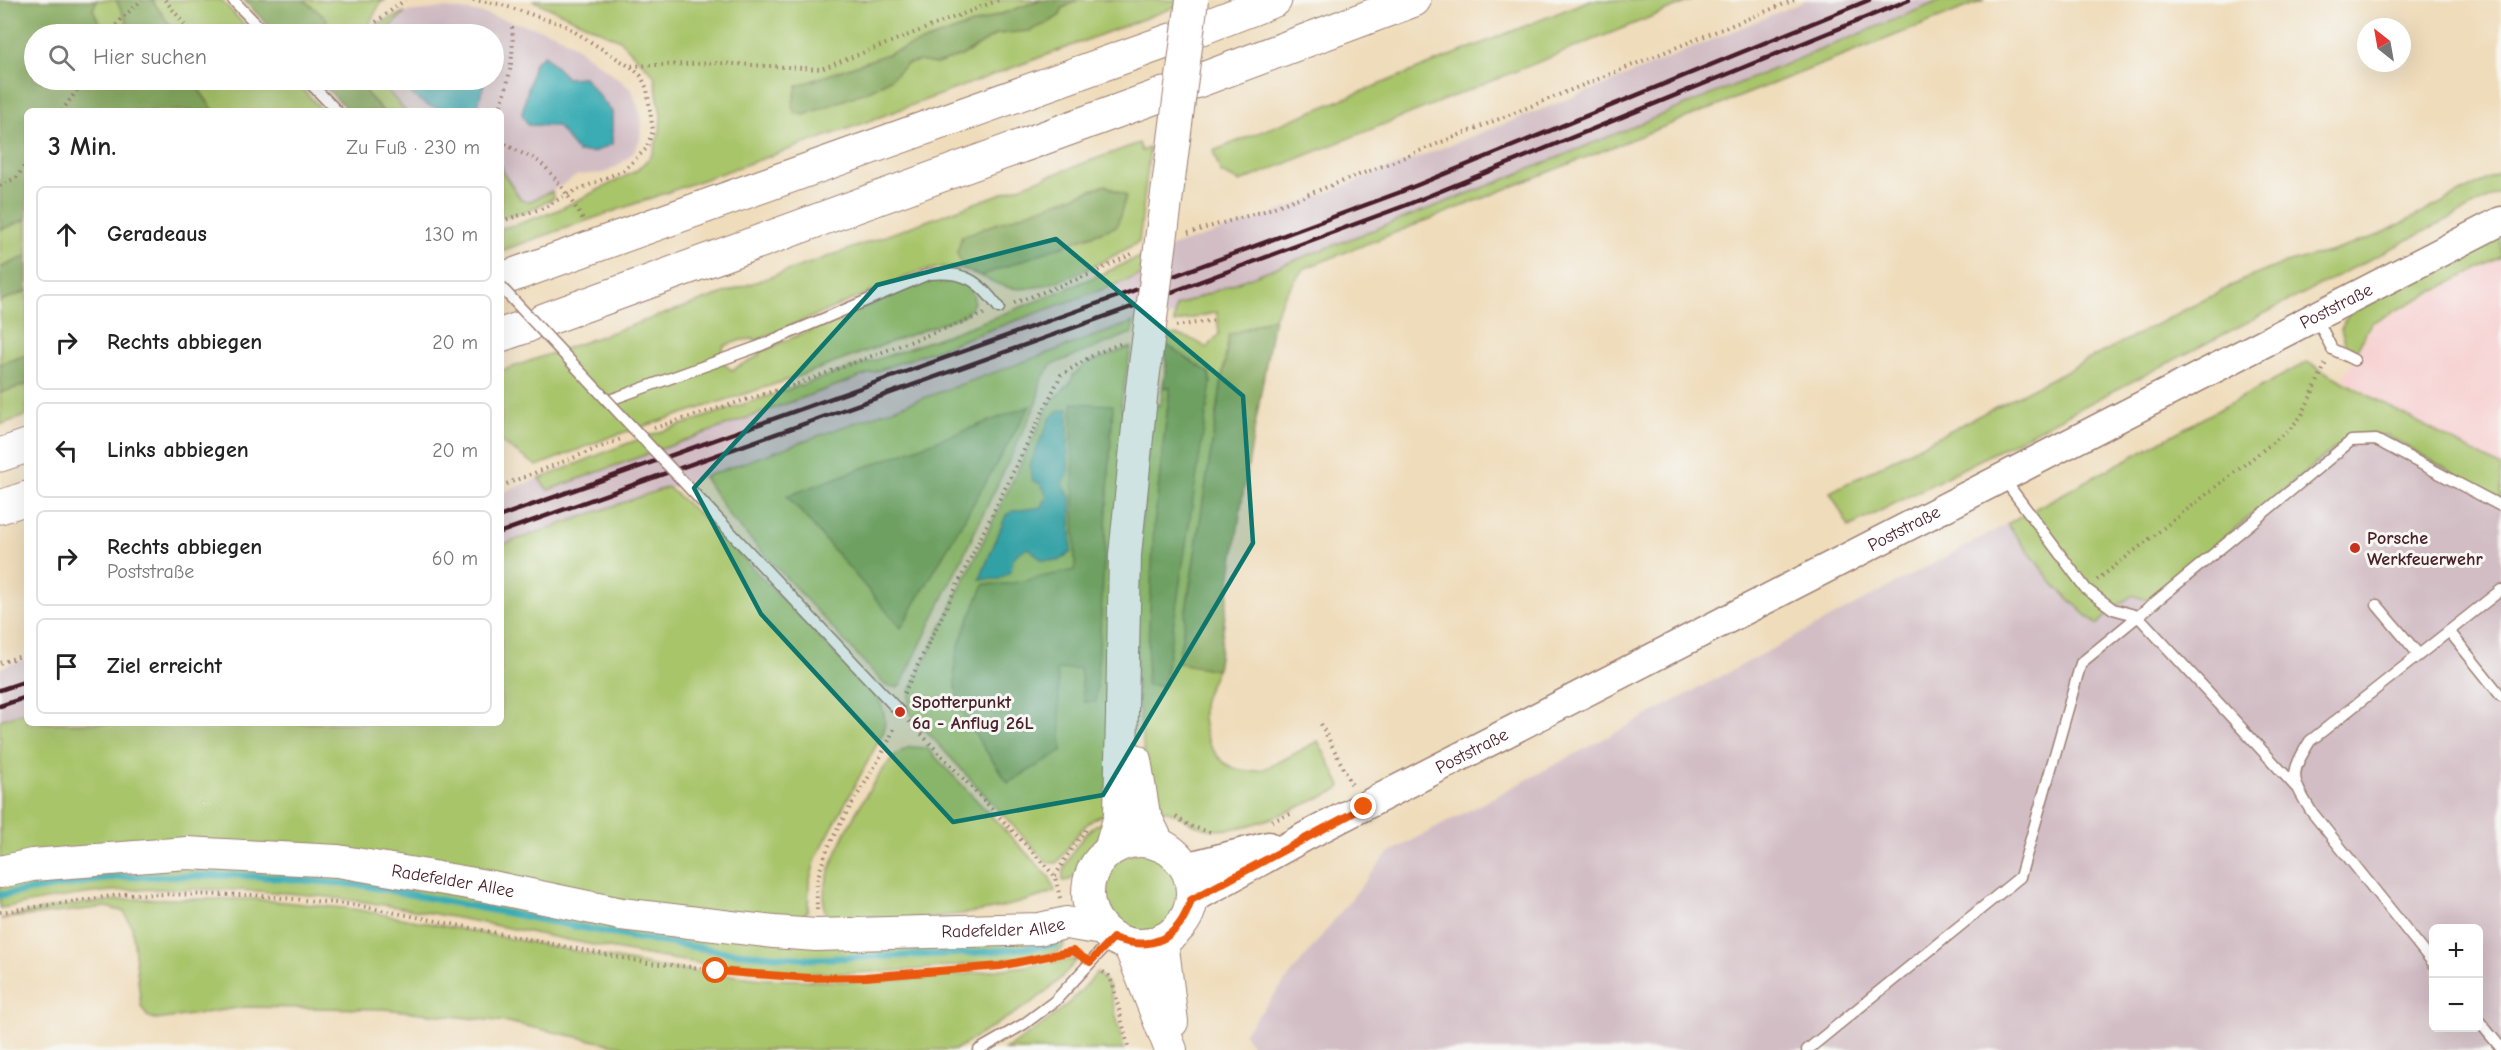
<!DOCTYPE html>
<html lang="de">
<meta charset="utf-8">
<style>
:root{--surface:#fff;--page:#f2f2f2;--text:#222;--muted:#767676;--line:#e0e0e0}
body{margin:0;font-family:"Comic Neue",sans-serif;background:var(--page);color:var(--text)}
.controls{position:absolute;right:18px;bottom:18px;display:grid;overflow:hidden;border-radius:9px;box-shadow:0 6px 24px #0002}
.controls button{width:54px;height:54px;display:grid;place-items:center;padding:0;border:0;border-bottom:2px solid var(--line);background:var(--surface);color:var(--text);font:30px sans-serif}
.compass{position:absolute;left:2357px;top:18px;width:54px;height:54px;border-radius:50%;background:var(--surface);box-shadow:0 6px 24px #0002;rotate:329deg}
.stop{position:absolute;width:18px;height:18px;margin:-14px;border:4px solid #ea580c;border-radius:50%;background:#fff}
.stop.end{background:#ea580c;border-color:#fff;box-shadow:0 2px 6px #0008}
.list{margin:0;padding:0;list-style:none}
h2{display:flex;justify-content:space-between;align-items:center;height:78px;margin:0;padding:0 24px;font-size:26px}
h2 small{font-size:20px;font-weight:400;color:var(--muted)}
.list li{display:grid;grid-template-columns:39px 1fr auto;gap:18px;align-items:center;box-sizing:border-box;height:96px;margin:0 12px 12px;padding:0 12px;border:2px solid var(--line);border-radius:9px}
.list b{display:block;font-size:22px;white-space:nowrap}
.list p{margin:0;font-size:20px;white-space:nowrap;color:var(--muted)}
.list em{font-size:20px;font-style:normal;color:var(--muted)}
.icon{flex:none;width:33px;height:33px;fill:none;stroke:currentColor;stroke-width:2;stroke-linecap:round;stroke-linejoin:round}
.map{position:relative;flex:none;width:2501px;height:1050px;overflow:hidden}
.search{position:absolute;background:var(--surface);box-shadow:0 6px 24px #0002;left:24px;top:24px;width:480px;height:66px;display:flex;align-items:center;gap:15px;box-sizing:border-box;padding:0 21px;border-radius:33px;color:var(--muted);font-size:22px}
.panel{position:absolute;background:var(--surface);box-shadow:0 6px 24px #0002;left:24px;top:108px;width:480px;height:618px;border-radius:9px}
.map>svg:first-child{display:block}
.built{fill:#f7cfd0}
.industrial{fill:#d2bdc5;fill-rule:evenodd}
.green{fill:#a8c56b;stroke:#79724b;stroke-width:1.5}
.forest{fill:#86aa5f;stroke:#686445;stroke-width:1.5}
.water{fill:#3bacb4;stroke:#426670;stroke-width:1.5}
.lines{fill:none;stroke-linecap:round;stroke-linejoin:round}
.stream{stroke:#3bacb4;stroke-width:7}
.service-casing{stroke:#9c7e72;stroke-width:13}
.tertiary-casing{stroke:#9c7e72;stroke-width:31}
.secondary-casing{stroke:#9c7e72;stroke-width:34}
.motorway-casing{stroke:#9c7e72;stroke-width:35}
.path{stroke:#9c7e72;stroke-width:4;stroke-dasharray:1.5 4.5;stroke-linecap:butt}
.service{stroke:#fff;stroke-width:10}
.tertiary{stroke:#fff;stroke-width:28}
.secondary{stroke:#fff;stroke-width:32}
.motorway{stroke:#fff;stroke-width:33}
.rail{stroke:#4a1f2b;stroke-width:4.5}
.service-bridge-casing{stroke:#9c7e72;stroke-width:13;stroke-linecap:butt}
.secondary-bridge-casing{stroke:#9c7e72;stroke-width:34;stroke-linecap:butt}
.service-bridge{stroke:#fff;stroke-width:10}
.secondary-bridge{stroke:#fff;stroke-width:32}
.route{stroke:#ea580c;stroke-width:8}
.marked{fill:#0f766e;fill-opacity:0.2;stroke:#0f766e;stroke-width:4.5;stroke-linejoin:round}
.poi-dot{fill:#c8321e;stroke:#f6f6f2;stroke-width:2}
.labels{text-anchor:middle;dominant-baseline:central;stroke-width:6;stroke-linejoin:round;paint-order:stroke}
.street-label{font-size:18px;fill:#4a1f2b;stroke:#f6f6f2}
.poi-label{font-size:18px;font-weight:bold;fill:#4a1f2b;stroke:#f6f6f2;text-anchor:start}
</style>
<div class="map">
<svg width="2501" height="1050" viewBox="0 0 2501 1050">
<rect width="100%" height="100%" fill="#f6f6f2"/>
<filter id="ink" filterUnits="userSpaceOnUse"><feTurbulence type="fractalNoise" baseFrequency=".0167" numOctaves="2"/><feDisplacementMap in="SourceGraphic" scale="12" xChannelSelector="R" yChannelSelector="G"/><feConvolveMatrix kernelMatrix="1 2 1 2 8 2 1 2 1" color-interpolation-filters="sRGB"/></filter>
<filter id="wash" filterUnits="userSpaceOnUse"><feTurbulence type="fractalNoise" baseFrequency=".008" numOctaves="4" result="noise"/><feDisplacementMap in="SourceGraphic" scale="24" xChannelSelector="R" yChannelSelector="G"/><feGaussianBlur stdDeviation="1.35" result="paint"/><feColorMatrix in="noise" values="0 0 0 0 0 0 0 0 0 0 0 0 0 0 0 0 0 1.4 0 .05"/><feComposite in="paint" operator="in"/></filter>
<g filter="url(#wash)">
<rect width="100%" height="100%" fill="#efdcba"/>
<!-- built -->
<path class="built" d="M2501,259V467L2343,379L2373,325Z"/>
<!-- industrial -->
<path class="industrial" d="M1808,0H1985L1173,316L1134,322L704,477L501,545V493L655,433L799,388L947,335L1094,278L1142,256L1262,218L1599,87Z
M445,8L476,12L551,32L568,41L616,77L632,90L642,120L640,140L633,153L618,166L604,173L578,175L552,191L528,202L521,200L503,174L501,164V111H405L388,93L379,80H494V34H383L405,12Z
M2365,409L2501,485V1050H1254L1244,1033L1387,854L2007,524L2055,586L2097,625L2113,609ZM2434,928H2478V1028H2434Z
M27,659V711L0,720V668Z"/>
<!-- green -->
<path class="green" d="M97,0H116L129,23L111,30L98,21L93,9Z
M152,0H221L253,34H176Z
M304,0H386L381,2L368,26C382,24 392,17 405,12L383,34H326Z
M532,0H1041L797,86L796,95L850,96L873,89L890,79L907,64L919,61L936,64L961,56L997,34L1009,33L1059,16L1063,8L1077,0H1194L861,124L501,251V228L515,225L558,210L636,171L652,155L660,131L661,115L654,75L620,40Z
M1590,0H1693L1240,182L1221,173L1213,151Z
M1942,0H1985L1303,269L1284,296L1274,318L1229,335L1178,662L1217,670C1213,680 1204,694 1203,705C1201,740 1219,777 1260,770C1274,767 1303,748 1318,741L1341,786L1338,790C1304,804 1245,835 1209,829C1188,826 1176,808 1153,809L1149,798L1137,690L1136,591L1152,405H1161L1163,387H1170L1154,525L1209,373L1164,343L1165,334C1182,335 1193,338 1207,348L1219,334L1217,312L1174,323L1176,306L1498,182Z
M192,80H294L323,111H214Z
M362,80H379L405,111H383L367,94Z
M1139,143L1142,151L1150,147L1139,242C1108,259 1043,297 1007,287C998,285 989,280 980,276L1117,226L957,253L964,270L943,267L918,272L755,341L754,339L741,340L724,346L721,354L725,365L732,370L760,355L759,352L923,282C939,278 968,274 973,295C976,304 971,309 964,315L794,378L610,437L537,466L501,442V371L847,250Z
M501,165L504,174L521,200L528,202L552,191L554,198L528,211L501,217Z
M2501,172V192L1849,527L1830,492L2243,280L2285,263L2333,251L2379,235Z
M27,219V256L0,268V230Z
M2501,235V257L2371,323L2355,353L2346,345L2341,329L2349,314Z
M1142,256L1139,276L548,490L539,479C578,464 617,446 657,433C820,378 985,328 1142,256Z
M27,291V355L0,364V301Z
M1134,322L1132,333L1051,365L1041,380L1037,402L901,685L897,687L886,686L730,517L704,477Z
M1131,347L1121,403L1122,410L1127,411L1110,813C1084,817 1072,843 1057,863H1047L908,711L910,691L1051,402L1071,382L1073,375L1088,363Z
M2307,362L2501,467V500L2386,435C2362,434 2352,438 2331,451L2147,600L2133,595L2113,609L2097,625L2055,586L2007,524Z
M27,384V415L0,425V393Z
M668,487L710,524L878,698C884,710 886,717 884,731L816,858L809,883L808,910L798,922L669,910L451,867L0,861V720L27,711V723H501V545Z
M910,747L927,748L1050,878L1055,891C985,919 908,919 833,923C830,919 826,916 825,911C815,878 868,785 891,760C896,754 903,750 910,747Z
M1110,821C1102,835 1093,846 1084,859C1080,867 1077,874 1070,880L1063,881C1060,867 1084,832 1096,825C1100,823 1105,822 1110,821Z
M1101 893a40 40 0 1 1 80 0a40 40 0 1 1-80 0Z
M204,864L364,876L602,922L1064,933C1065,942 1066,946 1059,952C960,967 859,979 760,970C623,958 493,920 358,901C282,890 204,887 128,890C85,892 42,901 0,908V883Z
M127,899H253L354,909L659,967L762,979L866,982L917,979L967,974L1078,959L1056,983L1033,1002L955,1050H638L507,1022L383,1009L244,1007L157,1020L147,1016L141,1006L132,927L124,912L107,907L0,919L56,907Z
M1097,972L1109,986L1124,1050H1004C1040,1028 1071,1006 1097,972Z"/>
<!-- forest -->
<path class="forest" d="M0,0H97L93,9L98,21L111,30L128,23L116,0H152L176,34H34V80H192L214,111H27V219L0,230Z
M244,0H304L327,19L324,32L326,34H276Z
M1041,0H1077L1063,8L1059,16L1048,23L1029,31L997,34L961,56L936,64L919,61L907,64L890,79L873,89L804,115L795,113L792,107L797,86Z
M318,80H362L367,94L383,111H349Z
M1105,185L1126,196L1117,226L980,276L964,270L957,253L962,236Z
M27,256V291L0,301V268Z
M1274,318L1243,494L1217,670L1178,663L1229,335Z
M1164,343L1209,373L1211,383L1164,686L1146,685L1154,525L1170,387H1163L1166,364Z
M27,355V384L0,393V364Z
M1072,403L1113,405L1096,702H1084L1080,668L1057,670L1062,751L1008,783C984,746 946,706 956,658C960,634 975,608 984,584H1008L1075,570C1075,514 1072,459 1072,403Z
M1030,406L901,628L787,496Z"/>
<!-- water -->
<path class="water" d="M544,55L567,78L584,77L612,112V144L594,152H578L557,126L528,125L522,114L534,63Z
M405,80H485L477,107C461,117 427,109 414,96C410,93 407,84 405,80Z
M1068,409V475L1062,484L1071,498V552L1058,561L1042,560L1029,548C1015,552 1012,558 1011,571L999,579H980L1006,515L1013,511L1042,507L1047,496L1041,484L1032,480L1030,465L1049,420L1057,411Z"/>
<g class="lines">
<!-- stream -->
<path class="stream" d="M0,895L118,877L240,875L362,885L636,938L727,952L808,959L972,953L1056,945"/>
</g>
</g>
<g filter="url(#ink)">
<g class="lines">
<defs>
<path id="service" d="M233,0L266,34
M307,80L337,111
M2316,317L2332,349L2354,360
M607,401L757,347L929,274C965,271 978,280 999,308
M2003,478L2086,589L2113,609L2138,616L2296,787
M720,521L900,712
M2377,605L2419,655
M2449,631L2501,696
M2434,964L2311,811C2291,778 2289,775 2310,741L2501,590
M2478,1020L2501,1048
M979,1050L1024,1024L1055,1001L1113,938
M1807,1050L2020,877L2081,663L2351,441L2376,440L2501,506"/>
<g id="tertiary">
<path d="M1185,867L1268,846"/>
<path id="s1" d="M1191,900L1308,835L2501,221"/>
</g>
<g id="secondary">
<path d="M1135,760L1144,814L1159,845"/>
<circle cx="1140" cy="893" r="52"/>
<path d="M1110,850L1120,816L1125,555L1142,388"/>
<path id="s2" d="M0,872L32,865L187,853L338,861L492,887L621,914L774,932L816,935L1039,929L1066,923L1102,929"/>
<path d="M1162,940L1172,1022"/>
<path d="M1129,944L1171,1050"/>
</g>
<path id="motorway" d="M1202,28L1275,0
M1195,82L1414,0
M505,278L1171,40
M544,320L1164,94
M501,335L527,326
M0,455L27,446
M0,507L27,498"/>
</defs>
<!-- service casing -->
<use href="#service" class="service-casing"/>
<!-- tertiary casing -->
<use href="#tertiary" class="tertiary-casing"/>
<!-- secondary casing -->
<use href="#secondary" class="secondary-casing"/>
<!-- motorway casing -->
<use href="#motorway" class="motorway-casing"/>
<!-- path -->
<path class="path" d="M165,0L192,34
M473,0L499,4L564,25L629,66L718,63L821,69L999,0
M376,22L405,0
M108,34L122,18L142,0
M62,111L84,80
M499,111C508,85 515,55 512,27
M501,140C511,150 526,154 538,161C549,167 578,209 584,222
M0,186L17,177L27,162
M501,221L544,208L566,195L624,170L646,149L653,131L647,89L641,76L630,66
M1188,233L1264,211L1385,165L1794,0
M1014,303L1091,274L1134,253
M1176,326L1216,320
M654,428L797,384L984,314
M501,486L624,438
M2097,580L2290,429L2302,415L2327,361
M0,663L27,654
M904,693L1061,375L1095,354L1122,343
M909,721L1055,876L1060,898
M1321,724L1352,785
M1176,817L1190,826L1213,833
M1272,821L1293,813
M1055,876L1072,848L1088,827
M817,910C817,901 816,891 817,882C829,825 874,780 895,726
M0,912L126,894L252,895L356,905L648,963L809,978L865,977L1000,966L1072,952
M1103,972L1109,976L1113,985L1129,1050"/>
<!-- service -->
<use href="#service" class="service"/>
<!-- tertiary -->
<use href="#tertiary" class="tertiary"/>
<!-- secondary -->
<use href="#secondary" class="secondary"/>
<!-- motorway -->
<use href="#motorway" class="motorway"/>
<!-- rail -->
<path class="rail" d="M1171,277L1398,193L1869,0
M1169,293L1404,206L1909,0
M501,516L1138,289
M501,532L1137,305
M0,690L27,681
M0,706L27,697"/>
<defs>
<path id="service-bridge" d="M501,287L720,521"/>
<path id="secondary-bridge" d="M1142,388L1192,0"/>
</defs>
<!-- service-bridge casing -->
<use href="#service-bridge" class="service-bridge-casing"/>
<!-- secondary-bridge casing -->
<use href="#secondary-bridge" class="secondary-bridge-casing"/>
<!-- service-bridge -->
<use href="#service-bridge" class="service-bridge"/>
<!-- secondary-bridge -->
<use href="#secondary-bridge" class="secondary-bridge"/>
</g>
</g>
<g class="lines" filter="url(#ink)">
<!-- route -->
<path class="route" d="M716,971L809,978L865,977L1000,966L1073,951L1090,962L1113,938C1152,952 1179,939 1191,900L1364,807"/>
</g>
<!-- marked area -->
<path class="marked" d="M1056,239L1243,396L1253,543L1103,795L953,822L761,614L694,488L877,285Z"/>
<!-- markers -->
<g class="poi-dot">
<circle cx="2355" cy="548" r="6"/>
<circle cx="900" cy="712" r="6"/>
</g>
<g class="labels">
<!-- street labels -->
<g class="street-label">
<text stroke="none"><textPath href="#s1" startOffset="1290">Poststraße</textPath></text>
<text stroke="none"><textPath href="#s1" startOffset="804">Poststraße</textPath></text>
<text stroke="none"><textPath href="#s1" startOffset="318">Poststraße</textPath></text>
<text stroke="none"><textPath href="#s2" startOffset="456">Radefelder Allee</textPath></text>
<text stroke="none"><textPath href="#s2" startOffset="1011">Radefelder Allee</textPath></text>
</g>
<!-- poi labels -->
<g class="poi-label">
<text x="2367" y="538">Porsche<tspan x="2367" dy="21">Werkfeuerwehr</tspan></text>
<text x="912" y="702">Spotterpunkt<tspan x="912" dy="21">6a - Anflug 26L</tspan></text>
</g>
</g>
</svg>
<div class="controls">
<button>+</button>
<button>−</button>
</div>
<svg class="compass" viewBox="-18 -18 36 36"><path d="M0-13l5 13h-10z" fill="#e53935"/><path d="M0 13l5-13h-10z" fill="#767676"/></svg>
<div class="stop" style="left:716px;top:971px"></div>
<div class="stop end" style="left:1364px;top:807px"></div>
<div class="search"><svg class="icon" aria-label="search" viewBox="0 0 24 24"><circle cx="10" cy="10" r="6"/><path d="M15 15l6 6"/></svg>Hier suchen</div>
<section class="panel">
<h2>3 Min.<small>Zu Fuß · 230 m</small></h2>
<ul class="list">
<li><svg class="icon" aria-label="ahead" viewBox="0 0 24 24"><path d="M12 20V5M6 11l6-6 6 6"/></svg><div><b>Geradeaus</b></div><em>130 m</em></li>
<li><svg class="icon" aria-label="right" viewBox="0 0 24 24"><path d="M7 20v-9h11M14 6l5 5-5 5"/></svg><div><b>Rechts abbiegen</b></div><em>20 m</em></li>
<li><svg class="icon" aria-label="left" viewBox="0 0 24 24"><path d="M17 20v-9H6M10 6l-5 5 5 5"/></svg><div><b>Links abbiegen</b></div><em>20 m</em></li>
<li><svg class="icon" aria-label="right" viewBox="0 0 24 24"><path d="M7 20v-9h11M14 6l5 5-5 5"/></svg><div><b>Rechts abbiegen</b><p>Poststraße</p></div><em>60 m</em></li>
<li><svg class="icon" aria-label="arrive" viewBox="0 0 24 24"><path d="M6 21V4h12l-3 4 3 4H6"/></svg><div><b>Ziel erreicht</b></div></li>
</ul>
</section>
</div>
